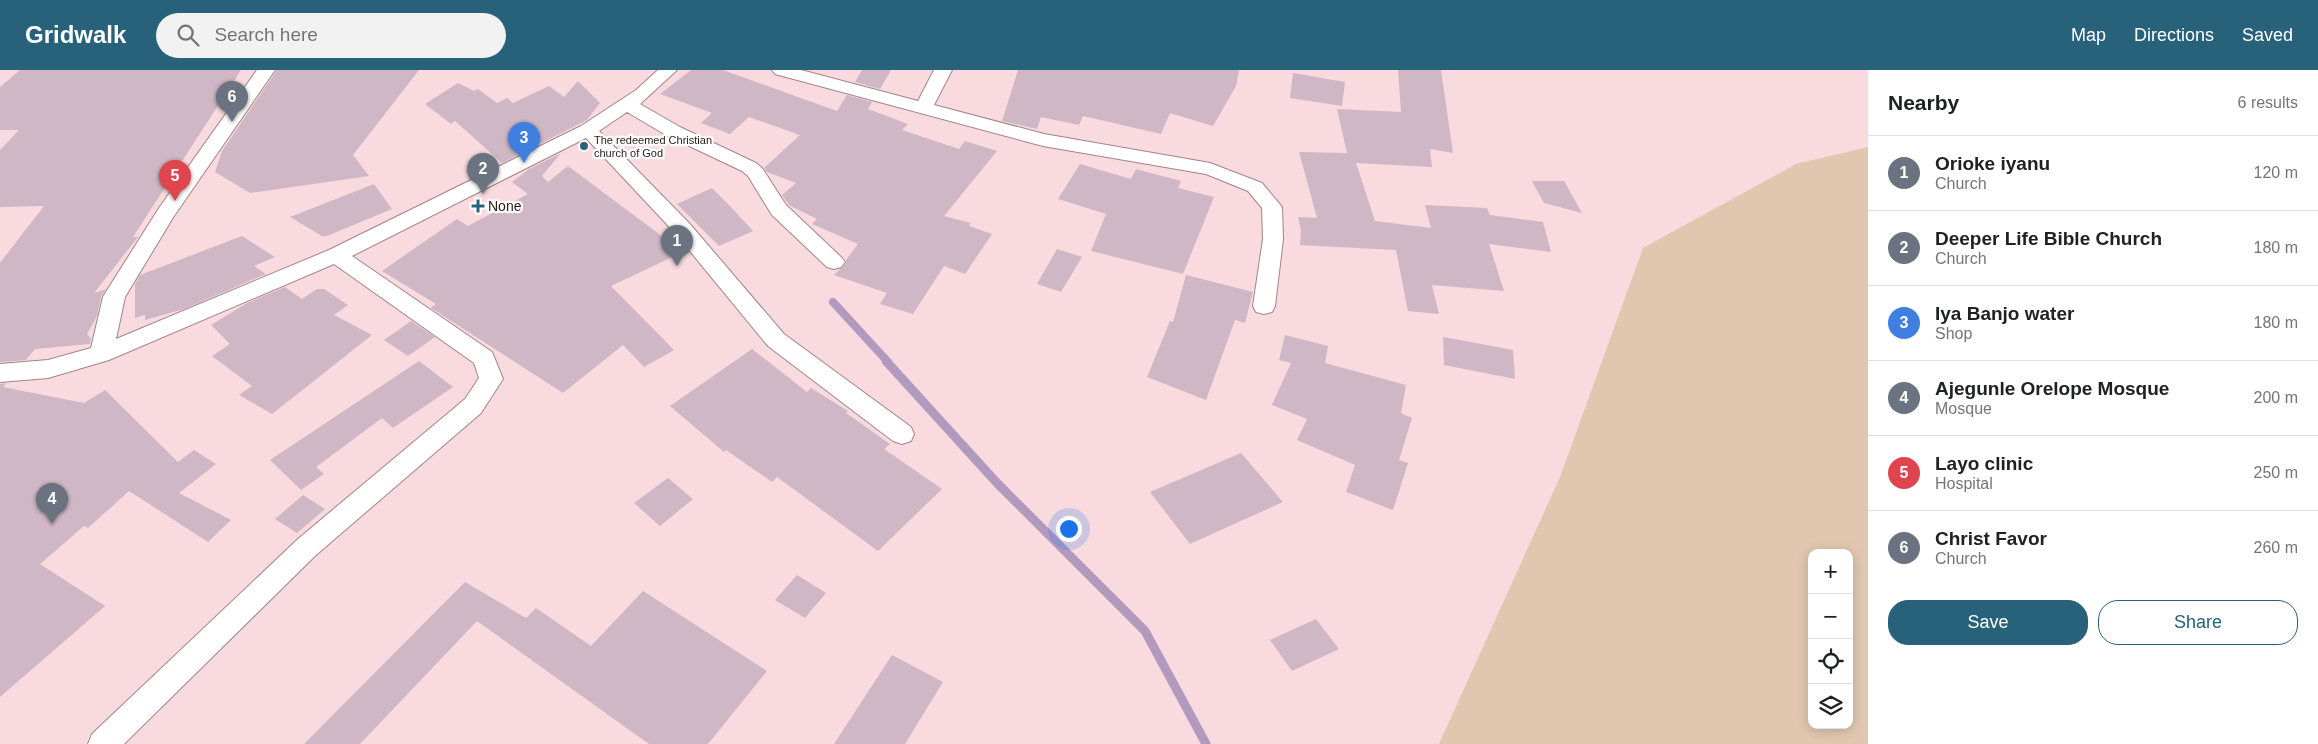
<!DOCTYPE html>
<meta charset="utf-8">
<style>
:root{--surface:#fff;--page:#f2f2f2;--text:#202124;--muted:#757577;--line:#e0e0e0;--accent:#27617a}
body{margin:0;font-family:Helvetica,sans-serif;background:var(--page);color:var(--text)}
.controls{position:absolute;right:15px;bottom:15px;display:grid;overflow:hidden;border-radius:10px;box-shadow:0 2px 12px #0003}
.controls button{width:45px;height:45px;display:grid;place-items:center;padding:0;border:0;border-bottom:1px solid var(--line);background:var(--surface);color:var(--text);font:25px sans-serif}
.you{position:absolute;left:1068px;top:458px;width:18px;height:18px;margin:-12px;border:4px solid #fff;border-radius:50%;background:#1a73e8;box-shadow:0 0 0 8px #1a73e833}
.badge{display:grid;place-items:center;width:32px;height:32px;border-radius:50%;background:var(--accent);color:#fff;font-size:16px;font-weight:700}
.pin{position:absolute;translate:-50% -41px;filter:drop-shadow(0 1px 2px #0008)}
.pin::after{content:'';position:absolute;top:26px;width:18px;height:15px;background:inherit;clip-path:polygon(0 0,100% 0,50% 100%)}
.list{margin:0;padding:0;list-style:none}
h2{display:flex;justify-content:space-between;align-items:center;height:65px;margin:0;padding:0 20px;font-size:21px}
h2 small{font-size:16px;font-weight:400;color:var(--muted)}
.list li{display:grid;grid-template-columns:32px 1fr auto;gap:15px;align-items:center;box-sizing:border-box;height:75px;padding:0 20px;border-top:1px solid var(--line)}
.list b{display:block;font-size:19px;white-space:nowrap}
.list p{margin:0;font-size:16px;white-space:nowrap;color:var(--muted)}
.list em{font-size:16px;font-style:normal;color:var(--muted)}
.actions{display:flex;gap:10px;padding:15px 20px}
.actions a{flex:1;padding:11px 0;border:1px solid var(--accent);border-radius:20px;text-align:center;font-size:18px;color:var(--accent)}
.actions .main{background:var(--accent);color:#fff}
.icon{flex:none;width:28px;height:28px;fill:none;stroke:currentColor;stroke-width:2;stroke-linecap:round;stroke-linejoin:round}
.map{position:relative;flex:none;width:1868px;height:674px;overflow:hidden}
header{display:flex;align-items:center;gap:30px;box-sizing:border-box;height:70px;padding:0 25px;background:var(--accent);color:#fff}
header strong{font-size:24px}
nav{display:flex;gap:28px;margin-inline-start:auto;font-size:18px}
.search{width:350px;height:45px;background:var(--page);display:flex;align-items:center;gap:12px;box-sizing:border-box;padding:0 18px;border-radius:28px;color:var(--muted);font-size:19px}
main{display:flex}
aside{flex:1;background:var(--surface)}
.map>svg:first-child{display:block}
.green{fill:#e1c7af;fill-rule:evenodd}
.lines{fill:none;stroke-linecap:round;stroke-linejoin:round}
.stream-far1{stroke:#b29abf;stroke-width:8}
.stream{stroke:#b29abf;stroke-width:9}
.building{fill:#cfb7c5}
.minor-casing{stroke:#a18588;stroke-width:2}
.minor{fill:#fff;fill-rule:evenodd}
.poi-dot{fill:#27617a;stroke:#fff;stroke-width:2}
.labels{text-anchor:middle;dominant-baseline:central;stroke-width:4.5;stroke-linejoin:round;paint-order:stroke}
.far-poi-label{font-size:11px;fill:#241a1b;stroke:#fff;text-anchor:start}
.poi-label{font-size:14px;fill:#241a1b;stroke:#fff;text-anchor:start}
</style>
<header>
<strong>Gridwalk</strong>
<div class="search"><svg class="icon" aria-label="search" viewBox="0 0 24 24"><circle cx="10" cy="10" r="6"/><path d="M15 15l6 6"/></svg>Search here</div>
<nav><a>Map</a><a>Directions</a><a>Saved</a></nav>
</header>
<main>
<div class="map">
<svg width="1868" height="674" viewBox="0 0 1868 674">
<rect width="100%" height="100%" fill="#f9dade"/>
<!-- green -->
<path class="green" d="M1868,77V674H1439L1560,407L1643,178L1796,94ZM1812,483H1849V655H1812Z"/>
<g class="lines">
<!-- stream-far1 -->
<path class="stream-far1" d="M833,232L888,292"/>
<!-- stream -->
<path class="stream" d="M886,291L997,413L1145,561L1206,674"/>
</g>
<!-- building -->
<path class="building" d="M20,0H241L133,167H138L94,223L106,219L101,227L97,246L87,264L91,269L90,274L35,279L26,290L0,292V193L44,136L0,137V80L19,60H0V17Z
M277,0H419L353,85L369,106L250,123L215,102L222,81Z
M691,0H723L837,41L847,25L872,32L868,39L908,54L902,60L959,79L965,71L997,81L944,146L971,153L969,156L992,164L965,204L944,196L913,244L880,234L887,223L834,205L846,193V190L858,174L812,154L817,149L789,135L782,125L796,113L767,102L764,98L800,65L749,47L730,64L701,53L712,43L660,24Z
M862,0H891L880,19L855,12Z
M1018,0H1239L1236,16L1213,56L1170,43L1161,64L1083,46L1079,55L1041,47L1037,59L1002,51Z
M1398,0H1441L1453,83L1430,79L1432,97L1356,93L1375,151L1431,158L1425,135L1487,138L1490,145L1543,152L1551,182L1489,174L1504,221L1432,215L1439,244L1408,241L1396,180L1300,175L1301,160L1298,147L1317,148L1299,82L1347,83L1337,39L1401,42Z
M1293,3L1345,12L1342,36L1290,28Z
M578,11L600,33L587,50L502,93L455,51L451,54L425,34L458,13L474,21L478,19L497,33L507,28L513,33L549,16L564,27Z
M561,83L542,106L548,112L568,96L683,182L611,216L674,280L644,297L623,275L563,323L431,238L436,234L382,201L457,149L468,156L528,124L512,112L529,99Z
M1080,94L1131,109L1136,99L1181,111L1178,118L1214,127L1183,204L1091,181L1106,144L1058,129Z
M1532,111H1564L1582,143L1544,133Z
M374,114L392,139L327,166H322L290,147Z
M712,118L730,136L753,161L719,176L677,134Z
M242,166L275,187L254,196L266,204L184,239L145,250V245L135,248V214L140,205Z
M1057,179L1082,187L1061,222L1037,214Z
M1186,205L1253,222L1245,253L1235,250L1206,330L1147,307L1170,251L1173,252Z
M285,217L302,229L317,219H324L348,235L334,245L372,265L272,344L239,325L252,316L212,286L230,274L211,255L247,233Z
M411,251L435,267L408,286L384,270Z
M1285,265L1328,276L1325,293L1406,315L1401,343L1412,348L1399,390L1408,393L1393,440L1346,422L1355,395L1297,370L1307,349L1272,335L1291,293L1279,290Z
M1443,267L1513,280L1515,309L1444,295Z
M752,279L807,322L811,318L848,341L846,343L890,374L884,379L942,419L878,481L777,407L772,412L726,380L724,382L670,336Z
M419,291L453,317L393,358L382,348L316,397L324,404L301,420L270,390Z
M6,313L3,317L84,333L105,320L178,392L194,380L216,394L179,423L231,450L208,472L129,421L88,458L84,456L40,494L105,536L0,627V314Z
M1241,383L1283,432L1190,474L1150,422Z
M668,408L693,429L660,456L634,433Z
M303,425L325,439L297,463L275,449Z
M797,505L826,523L805,548L775,530Z
M465,512L526,548L536,538L591,576L643,521L767,601L708,674H649L477,551L360,674H304Z
M1316,549L1339,579L1292,601L1270,570Z
M892,585L943,612L905,674H834Z"/>
<g class="lines">
<defs>
<path id="minor" d="M257,0H275L174,146L125,227L116,269L329,180L581,56L636,20L658,0H677L640,34L680,57L756,93L762,98L786,135L841,187L845,192L841,197L834,199L827,197L772,145L748,106L742,101L666,65L627,42L599,61L689,153L784,264L911,357L914,364L911,371L902,374L893,371L768,276L675,163L586,68L352,186L492,282L503,309L481,343L316,485L124,674H88L92,664L298,469L465,329L479,308L474,293L334,194L109,290L48,308L0,312V294L48,290L91,278L103,227L106,222L159,138Z
M772,0H801L918,31L934,0H952L934,35L1044,64L1210,93L1262,113L1282,137L1283,169L1275,236L1272,242L1264,244L1256,242L1253,236L1263,169L1262,138L1248,121L1206,104L1043,76L775,4Z"/>
</defs>
<!-- minor casing -->
<use href="#minor" class="minor-casing"/>
<!-- minor -->
<use href="#minor" class="minor"/>
</g>
<!-- markers -->
<g class="poi-dot">
<circle cx="584" cy="76" r="5"/>
<path d="M475.5 128.5h5v5h5v5h-5v5h-5v-5h-5v-5h5z"/>
</g>
<g class="labels">
<!-- far-poi labels -->
<g class="far-poi-label">
<text x="594" y="70">The redeemed Christian<tspan x="594" dy="13">church of God</tspan></text>
</g>
<!-- poi labels -->
<g class="poi-label">
<text x="488" y="136">None</text>
</g>
</g>
</svg>
<div class="controls">
<button>+</button>
<button>−</button>
<button><svg class="icon" aria-label="locate" viewBox="0 0 24 24"><circle cx="12" cy="12" r="6"/><path d="M12 2v4M12 18v4M2 12h4M18 12h4"/></svg></button>
<button><svg class="icon" aria-label="layers" viewBox="0 0 24 24"><path d="M12 4l9 5-9 5-9-5zM3 14l9 5 9-5"/></svg></button>
</div>
<div class="you"></div>
<div class="pin badge" style="left:677px;top:196px;background:#6b7280">1</div>
<div class="pin badge" style="left:483px;top:124px;background:#6b7280">2</div>
<div class="pin badge" style="left:524px;top:93px;background:#3f7fe0">3</div>
<div class="pin badge" style="left:52px;top:454px;background:#6b7280">4</div>
<div class="pin badge" style="left:175px;top:131px;background:#e0444e">5</div>
<div class="pin badge" style="left:232px;top:52px;background:#6b7280">6</div>
</div>
<aside>
<h2>Nearby<small>6 results</small></h2>
<ul class="list">
<li><span class="badge" style="background:#6b7280">1</span><div><b>Orioke iyanu</b><p>Church</p></div><em>120 m</em></li>
<li><span class="badge" style="background:#6b7280">2</span><div><b>Deeper Life Bible Church</b><p>Church</p></div><em>180 m</em></li>
<li><span class="badge" style="background:#3f7fe0">3</span><div><b>Iya Banjo water</b><p>Shop</p></div><em>180 m</em></li>
<li><span class="badge" style="background:#6b7280">4</span><div><b>Ajegunle Orelope Mosque</b><p>Mosque</p></div><em>200 m</em></li>
<li><span class="badge" style="background:#e0444e">5</span><div><b>Layo clinic</b><p>Hospital</p></div><em>250 m</em></li>
<li><span class="badge" style="background:#6b7280">6</span><div><b>Christ Favor</b><p>Church</p></div><em>260 m</em></li>
</ul>
<div class="actions"><a class="main">Save</a><a>Share</a></div>
</aside>
</main>
